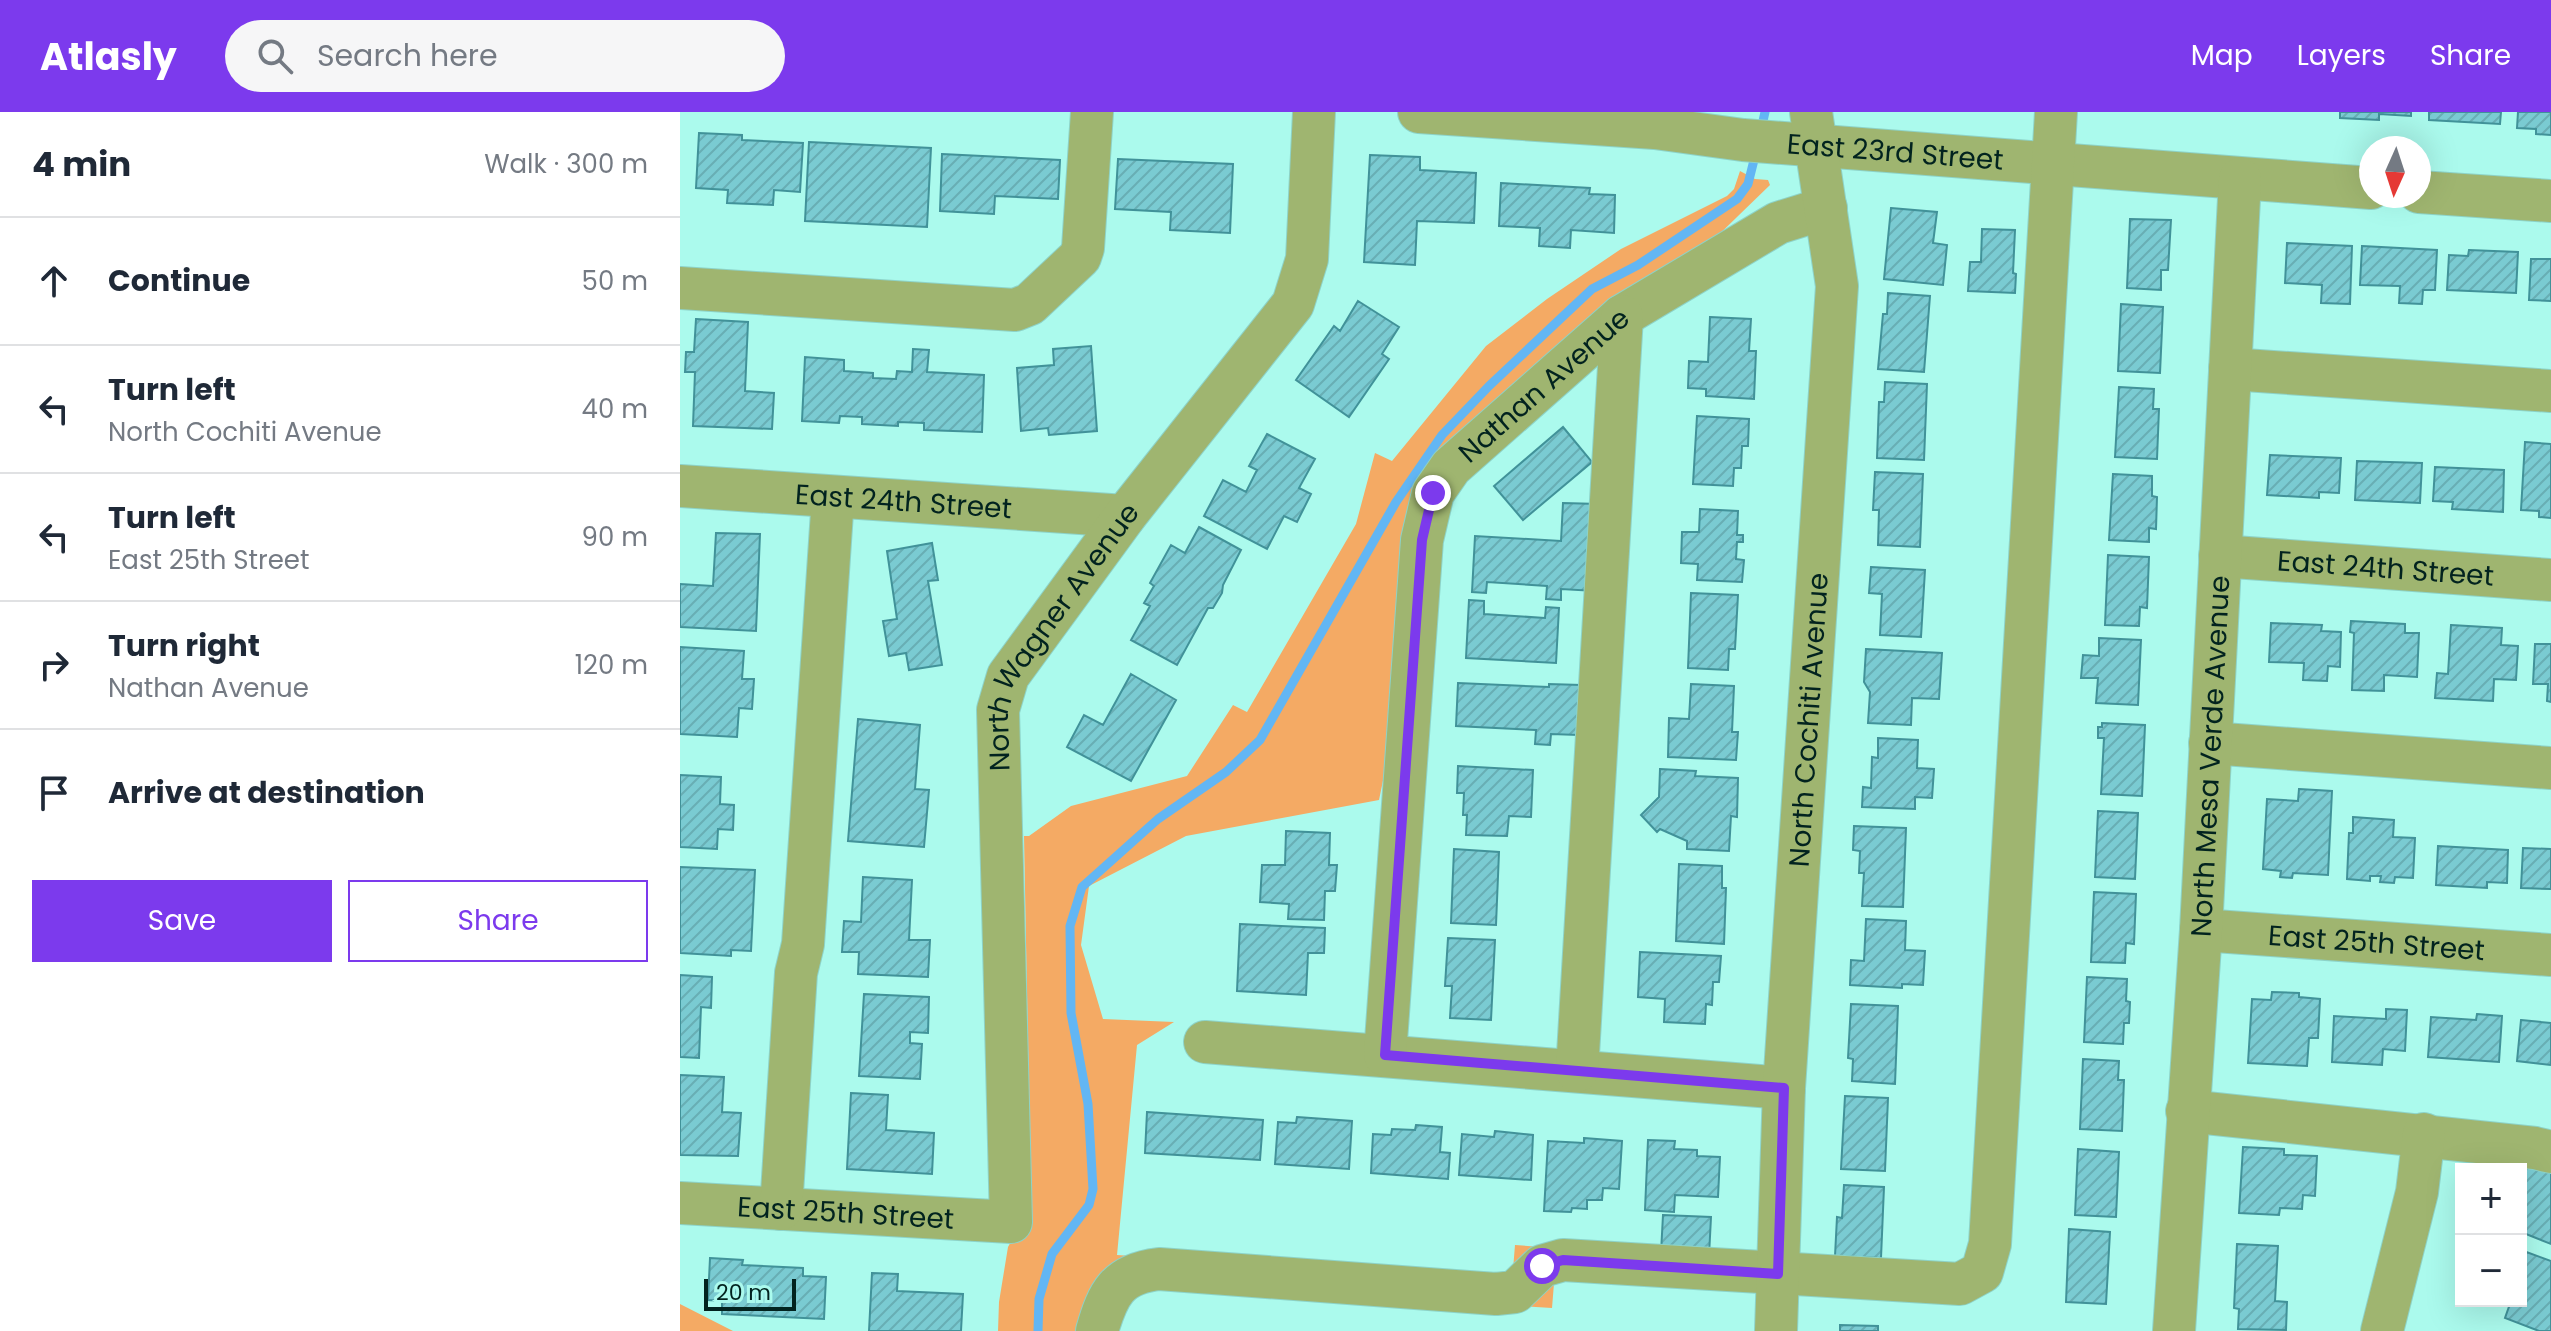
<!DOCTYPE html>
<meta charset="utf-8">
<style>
:root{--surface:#fff;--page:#f6f6f7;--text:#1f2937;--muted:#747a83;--line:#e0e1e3;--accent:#7c3aed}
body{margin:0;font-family:Poppins,sans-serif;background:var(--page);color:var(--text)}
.controls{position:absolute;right:24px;bottom:24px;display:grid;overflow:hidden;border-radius:0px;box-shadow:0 8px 32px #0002}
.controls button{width:72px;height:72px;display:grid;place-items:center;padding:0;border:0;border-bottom:2px solid var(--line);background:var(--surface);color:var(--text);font:40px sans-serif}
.compass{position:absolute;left:1679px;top:24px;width:72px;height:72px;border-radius:50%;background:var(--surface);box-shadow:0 8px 32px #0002;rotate:183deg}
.scale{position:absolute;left:24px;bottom:20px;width:92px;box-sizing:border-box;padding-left:8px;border:4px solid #02231f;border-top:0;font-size:22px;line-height:28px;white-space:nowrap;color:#02231f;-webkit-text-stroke:6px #abfaed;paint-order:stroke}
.stop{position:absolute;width:24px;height:24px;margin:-18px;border:6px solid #7c3aed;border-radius:50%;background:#fff}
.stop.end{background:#7c3aed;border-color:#fff;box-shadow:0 2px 8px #0008}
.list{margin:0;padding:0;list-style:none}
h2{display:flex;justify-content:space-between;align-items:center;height:104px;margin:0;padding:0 32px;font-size:34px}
h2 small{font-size:26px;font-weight:400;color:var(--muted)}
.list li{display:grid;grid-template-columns:52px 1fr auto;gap:24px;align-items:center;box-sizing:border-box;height:128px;padding:0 32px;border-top:2px solid var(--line)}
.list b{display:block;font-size:30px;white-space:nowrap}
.list p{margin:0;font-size:26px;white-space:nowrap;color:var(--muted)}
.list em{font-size:26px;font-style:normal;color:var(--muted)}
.actions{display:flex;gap:16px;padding:24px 32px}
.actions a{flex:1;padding:18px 0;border:2px solid var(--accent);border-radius:0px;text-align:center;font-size:28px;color:var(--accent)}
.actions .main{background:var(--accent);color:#fff}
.icon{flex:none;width:44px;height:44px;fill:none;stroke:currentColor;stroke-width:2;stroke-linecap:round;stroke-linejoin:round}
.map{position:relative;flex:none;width:1871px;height:1219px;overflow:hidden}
header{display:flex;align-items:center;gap:48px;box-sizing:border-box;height:112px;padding:0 40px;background:var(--accent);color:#fff}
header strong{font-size:38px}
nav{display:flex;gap:44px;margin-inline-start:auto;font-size:28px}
.search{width:560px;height:72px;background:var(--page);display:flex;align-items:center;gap:20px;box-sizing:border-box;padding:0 28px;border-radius:44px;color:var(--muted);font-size:30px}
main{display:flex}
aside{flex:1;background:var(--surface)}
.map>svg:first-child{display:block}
.grass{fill:#f4aa64}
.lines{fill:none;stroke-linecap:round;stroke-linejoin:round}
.stream{stroke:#62b6f4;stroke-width:9}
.building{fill:url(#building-hatch);stroke:#419299;stroke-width:2}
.minor-casing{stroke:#8dd3c8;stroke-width:44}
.minor{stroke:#9fb570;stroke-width:42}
.route{stroke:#7c3aed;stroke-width:10}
.labels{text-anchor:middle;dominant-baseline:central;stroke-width:6;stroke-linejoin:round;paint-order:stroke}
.street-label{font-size:28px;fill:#02231f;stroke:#abfaed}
</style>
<header>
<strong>Atlasly</strong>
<div class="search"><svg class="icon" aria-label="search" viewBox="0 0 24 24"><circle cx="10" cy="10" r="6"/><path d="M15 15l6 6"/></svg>Search here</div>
<nav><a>Map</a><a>Layers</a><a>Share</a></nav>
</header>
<main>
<aside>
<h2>4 min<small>Walk · 300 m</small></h2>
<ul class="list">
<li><svg class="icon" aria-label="ahead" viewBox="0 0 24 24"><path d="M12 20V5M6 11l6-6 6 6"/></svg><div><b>Continue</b></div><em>50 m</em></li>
<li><svg class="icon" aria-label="left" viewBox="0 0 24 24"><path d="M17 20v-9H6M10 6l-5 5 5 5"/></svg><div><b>Turn left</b><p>North Cochiti Avenue</p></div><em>40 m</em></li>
<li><svg class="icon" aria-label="left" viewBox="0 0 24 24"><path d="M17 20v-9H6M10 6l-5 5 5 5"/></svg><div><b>Turn left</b><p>East 25th Street</p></div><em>90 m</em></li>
<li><svg class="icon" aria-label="right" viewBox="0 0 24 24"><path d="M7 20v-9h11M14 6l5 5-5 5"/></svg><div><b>Turn right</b><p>Nathan Avenue</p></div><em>120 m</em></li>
<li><svg class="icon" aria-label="arrive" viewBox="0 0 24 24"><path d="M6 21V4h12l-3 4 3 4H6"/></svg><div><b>Arrive at destination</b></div></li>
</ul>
<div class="actions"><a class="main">Save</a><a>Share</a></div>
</aside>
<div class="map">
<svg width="1871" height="1219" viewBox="0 0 1871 1219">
<defs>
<pattern id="building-hatch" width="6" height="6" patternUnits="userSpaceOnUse" patternTransform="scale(2)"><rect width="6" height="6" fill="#7acbd2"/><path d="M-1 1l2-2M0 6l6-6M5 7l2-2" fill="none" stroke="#68aeb4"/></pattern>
</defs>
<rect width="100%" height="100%" fill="#abfaed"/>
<!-- grass -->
<path class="grass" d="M1060,59L1075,67L1088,68L1090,73L1024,137L763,342L717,601L699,688L506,724L409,774L401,833L423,907L494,910L457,933L437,1143L832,1170L835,1133L1061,1149L875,1159L872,1196L468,1171L443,1186L434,1219H318L319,1190L328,1135L351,1093L344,724H349L391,694L507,664L553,593L567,600L676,412L695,341L712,349L806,234L867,187L941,137L1047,84L1054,77Z
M0,1192L53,1219H0Z"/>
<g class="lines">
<!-- stream -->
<path class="stream" d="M1081,18L1085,0
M358,1219L359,1187L372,1142L409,1093L413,1077L408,992L391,901L390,814L402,775L478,707L546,660L580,628L716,390L762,323L809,274L912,177L958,153L1057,87L1068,72L1076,40"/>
</g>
<!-- building -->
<path class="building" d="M1660,0H1731V4L1699,2V8L1660,6Z
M1749,0H1821L1820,12L1749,8Z
M1838,0H1871V23L1856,22V17L1837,16Z
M19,21L62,23V28L123,31L120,80L94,78L93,93L47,91L48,78L16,76Z
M129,30L251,36L247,115L125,109Z
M262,42L380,48L378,87L315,84L314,102L260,99Z
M690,43L740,45V58L796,61L794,111L737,109L735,153L684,150Z
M438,47L553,52L550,121L490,118L491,100L435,97Z
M821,71L910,76L909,82L935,83L934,121L891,118L890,136L859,134L860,116L819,114Z
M1211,96L1257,100L1253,131L1267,133L1263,173L1204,167Z
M1450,107L1491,108L1488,158H1481V178L1447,176Z
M1302,117L1335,118L1333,161L1336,162L1335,181L1288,179L1290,150H1301Z
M1607,131L1672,134L1670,192L1641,191L1642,173L1605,171Z
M1682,134L1757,138L1755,178H1743L1742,192L1719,191L1720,174L1680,173Z
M1789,138L1838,140L1836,181L1767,178L1769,143L1788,144Z
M1851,147H1871V189L1849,188Z
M1208,181L1250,184L1244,260L1198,257L1203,202H1207Z
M678,189L719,215L702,242L709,247L669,305L616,268L654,214L660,219Z
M1441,192L1483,195L1480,261L1438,259Z
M1030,205L1071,207L1069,239H1076L1074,287L1026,284V277L1008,276L1009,249L1028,250Z
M16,207L68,210L65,279L94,281L92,317L13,314L15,260H5L6,240H14Z
M411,234L417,319L369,323L368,316L341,319L337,256L374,253L373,237Z
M233,237L249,238L247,260L304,263L302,320L244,318V311L218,310V314L182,312V305L160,304L159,311L122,309L125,245L164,248V259L193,261V266L216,267L217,259L232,260Z
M1205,270L1247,272L1244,348L1197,346L1199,290H1204Z
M1439,275L1474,277L1473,297H1479L1477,347L1435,345Z
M1017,304L1069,307L1068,334H1062L1061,356H1054L1053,374L1013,372Z
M883,315L912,350L843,408L814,374Z
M587,322L635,347L619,376L631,382L617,410L604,404L587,437L524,404L543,368L566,380L577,358L569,354Z
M1845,330L1871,332V406L1859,405V399L1841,398Z
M1590,343L1661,346L1659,381L1639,380V386L1587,383Z
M1677,349L1742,351L1740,391L1675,388Z
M1755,355L1824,358L1823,400L1772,397L1773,390L1753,389Z
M1195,360L1243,362L1240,435L1198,433L1199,398H1193Z
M1433,362L1472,364V384L1477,385L1476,417L1469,416V430L1429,428Z
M883,391L919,392L915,479L881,477V488L866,487L867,474L807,470L806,481L792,480L795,424L881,429Z
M1020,397L1058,399L1057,423H1063V430H1057L1056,447L1064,448L1062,470L1017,468L1018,452L1001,451L1002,420H1019Z
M519,415L561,438L543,473L542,481L533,496H528L497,553L451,528L470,494L464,491L474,474L470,471L491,433L505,441Z
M36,421L80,422L76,519L0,515V472L33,474Z
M252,431L258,468L248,469L262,553L229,558L226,541L209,544L203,509L217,507L207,439Z
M1428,443L1469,445L1467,496L1460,495L1459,514L1425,513Z
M1191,455L1245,458L1241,525L1200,523L1202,482L1189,481Z
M1011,481L1058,483L1055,537H1049L1048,558L1008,556Z
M789,488L804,489V502L865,506L866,495L879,496L876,551L786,546Z
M1671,509L1725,512V521H1739L1737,565L1704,563V579L1672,578L1674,521L1670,520Z
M1591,511L1642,513L1641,519L1661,520L1660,555L1648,554L1647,569L1623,568L1624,551L1589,550Z
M1771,513L1822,516L1821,533L1838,534L1836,568L1814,567L1813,589L1755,586L1757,561L1768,562Z
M1419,526L1461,528L1458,593L1416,591L1418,566H1401L1403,543L1419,544Z
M1855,532H1871V590L1867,589L1868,572H1853Z
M0,535L64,539L62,567H74L72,597L59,596L57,625L0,622Z
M1186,537L1262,541L1259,587L1232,586L1231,613L1188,611L1190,580L1184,570Z
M451,562L496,588L451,669L387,635L404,603L423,613Z
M778,571L869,575V572L901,573L898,623L871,622L870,633L855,632L856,618L776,614Z
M1011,572L1054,574L1052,620H1058L1056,648L988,645L989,606L1009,607Z
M178,607L240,613L235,677L249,678L244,735L168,729Z
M1422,611L1465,613L1462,684L1421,682L1424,626H1418V615H1422Z
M1198,626L1238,628L1237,656L1254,657L1252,686L1235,685V697L1182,695L1183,675L1191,676L1192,645L1198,646Z
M778,654L853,658L851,705L829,704L827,724L786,723L787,703H783L784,681H777Z
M980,657L1016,659L1015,664L1058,666L1057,705L1051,704L1049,739L1007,737V729L980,717L977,720L961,703L979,685Z
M0,663L41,665L40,692L54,693L53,718L38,717L37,737L0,735Z
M1619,677L1652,679L1648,763L1613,761L1612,766L1600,765L1601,759L1583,757L1587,687L1618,689Z
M1418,699L1458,701L1455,767L1415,765Z
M1673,705L1714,708L1713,725L1735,726L1733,766L1715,765L1714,771L1700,770L1701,764H1690V769L1667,767L1669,721H1673Z
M1174,714L1226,716L1223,795L1182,794L1184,761H1179L1180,739L1173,738Z
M606,719L650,721L649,753H657L655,779H645L644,808L608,807L609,792L580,790L582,753H605Z
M1758,734L1828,738L1827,771L1807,770V776L1756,773Z
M1843,736L1871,737V777L1841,776Z
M774,737L819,740L816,813L771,811Z
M999,752L1042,754V776H1046L1044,832L996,829Z
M0,755L75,758L71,839L51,838V844L0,841Z
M183,765L232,768L229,828H250L248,865L178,862L179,840H162L164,809L181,810Z
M1414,780L1456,782L1454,832L1446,831L1445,851L1411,850Z
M1186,807L1226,809L1225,838L1245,839L1243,873L1222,872V876L1170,873L1171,848L1184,849Z
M560,812L645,816L644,841H628L626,883L557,879Z
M768,826L815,828L811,908L770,906L772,874H765Z
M960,840L1041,844L1039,870H1033L1032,893L1026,892L1025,912L984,910L985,887L958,885Z
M0,863L32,865L31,896L21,895L19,946L0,945Z
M1407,865L1447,867L1446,889L1450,890L1449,911H1444L1443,932L1404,930Z
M1592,880L1619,881V885L1640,887L1638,926H1629L1627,954L1568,951L1572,887L1591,888Z
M184,882L249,885L248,921L230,920V931L242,932L240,967L179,964Z
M1171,892L1218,894L1215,972L1172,969L1173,947L1168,946Z
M1706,897L1727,898L1725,939L1703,937L1702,953L1652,950L1654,904L1706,907Z
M1797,902L1822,904L1819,950L1748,945L1751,905L1796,908Z
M1841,908L1871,911V953L1837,949Z
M1403,947L1439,949L1438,968H1444L1442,1019L1400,1017Z
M0,963L44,965L42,1000L61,1001L58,1044L0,1043Z
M171,981L208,983L206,1018L254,1021L252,1062L167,1057Z
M1165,984L1208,986L1205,1059L1161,1057Z
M467,1000L583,1008L580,1048L465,1041Z
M617,1005L672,1009L669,1057L595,1052L598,1010L616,1011Z
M736,1013L762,1015L760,1040L770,1041L768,1067L691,1061L693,1022L711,1023L712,1017L735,1018Z
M815,1019L853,1023L851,1068L779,1063L782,1022L814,1025Z
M904,1026L942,1029L939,1077L923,1076L922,1088H907V1097L892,1096L891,1100L864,1099L868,1029L904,1031Z
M968,1028L995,1029L994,1037L1017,1038V1044L1040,1045L1038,1085L995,1083L994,1100L965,1098Z
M1563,1035L1604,1037V1043L1637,1044L1635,1084L1623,1083L1622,1097L1600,1096L1599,1103L1559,1101Z
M1398,1037L1439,1040L1436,1105L1395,1103Z
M1841,1049L1871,1061V1132L1841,1120V1057H1838Z
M1799,1050L1815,1057H1796Z
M1164,1073L1204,1075L1201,1146L1155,1144L1157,1105L1162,1106Z
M983,1103L1031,1105L1029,1144L981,1141Z
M1389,1117L1430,1120L1426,1192L1386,1190Z
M1557,1132L1598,1134L1595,1189L1607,1190L1606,1218L1558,1217L1559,1197L1554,1196Z
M1841,1138L1871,1149V1219H1859L1825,1206L1831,1189H1841Z
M30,1146L63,1148L62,1153L123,1156V1164L146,1165L144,1207L42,1202V1189L28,1188Z
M192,1161L218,1162L217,1179L283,1182L281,1219H189Z
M1160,1213L1198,1214V1219H1160Z"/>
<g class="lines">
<defs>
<g id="minor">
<path id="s1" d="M739,0L975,16L1063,28L1691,76"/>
<path d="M1739,80L1871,89"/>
<path d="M0,176L335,198L350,192L400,145L403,136L412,0"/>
<path d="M1550,257L1871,279"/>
<path id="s2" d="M0,374L445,404"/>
<path id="s3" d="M1540,444L1871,468"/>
<path d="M1530,631L1871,656"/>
<path id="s4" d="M1521,818L1871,843"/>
<path d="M525,930L1104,976"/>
<path id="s5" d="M705,943L742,428L753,381L771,355L942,204L1098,111L1146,96"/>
<path d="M897,959L942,204"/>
<path d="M1507,999L1855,1036L1871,1040"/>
<path id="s6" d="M0,1091L331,1110L318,598L328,564L445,404L613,192L627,147L634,0"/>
<path d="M101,1097L116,861L123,832L153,385"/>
<path d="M417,1219C428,1181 437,1162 479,1157L816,1182L835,1180L862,1154L883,1148L1280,1172L1302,1160L1310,1132L1376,0"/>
<path id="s7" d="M1096,1219L1104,976L1157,174L1131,0"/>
<path id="s8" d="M1494,1219L1521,818L1560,67"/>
<path d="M1702,1219L1737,1080L1744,1022"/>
</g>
</defs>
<!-- minor casing -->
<use href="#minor" class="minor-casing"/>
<!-- minor -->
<use href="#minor" class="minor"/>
</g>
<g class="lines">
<!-- route -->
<path class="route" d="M753,381L742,428L705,943L1104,976L1098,1162L883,1148L862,1154"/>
</g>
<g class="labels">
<!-- street labels -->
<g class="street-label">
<text stroke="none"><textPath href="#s1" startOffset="478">East 23rd Street</textPath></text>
<text stroke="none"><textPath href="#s5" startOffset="720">Nathan Avenue</textPath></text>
<text stroke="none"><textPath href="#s2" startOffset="224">East 24th Street</textPath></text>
<text stroke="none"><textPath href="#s3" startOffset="166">East 24th Street</textPath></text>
<text stroke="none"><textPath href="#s6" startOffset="936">North Wagner Avenue</textPath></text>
<text stroke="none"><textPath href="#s7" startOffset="612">North Cochiti Avenue</textPath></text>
<text stroke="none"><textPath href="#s8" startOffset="576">North Mesa Verde Avenue</textPath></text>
<text stroke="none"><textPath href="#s4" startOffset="176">East 25th Street</textPath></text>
<text stroke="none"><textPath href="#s6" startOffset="166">East 25th Street</textPath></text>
</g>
</g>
</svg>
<div class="controls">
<button>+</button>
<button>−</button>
</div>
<svg class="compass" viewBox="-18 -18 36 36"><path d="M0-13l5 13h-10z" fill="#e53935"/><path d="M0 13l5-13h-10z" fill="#747a83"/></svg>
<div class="scale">20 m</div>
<div class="stop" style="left:862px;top:1154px"></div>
<div class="stop end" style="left:753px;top:381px"></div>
</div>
</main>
